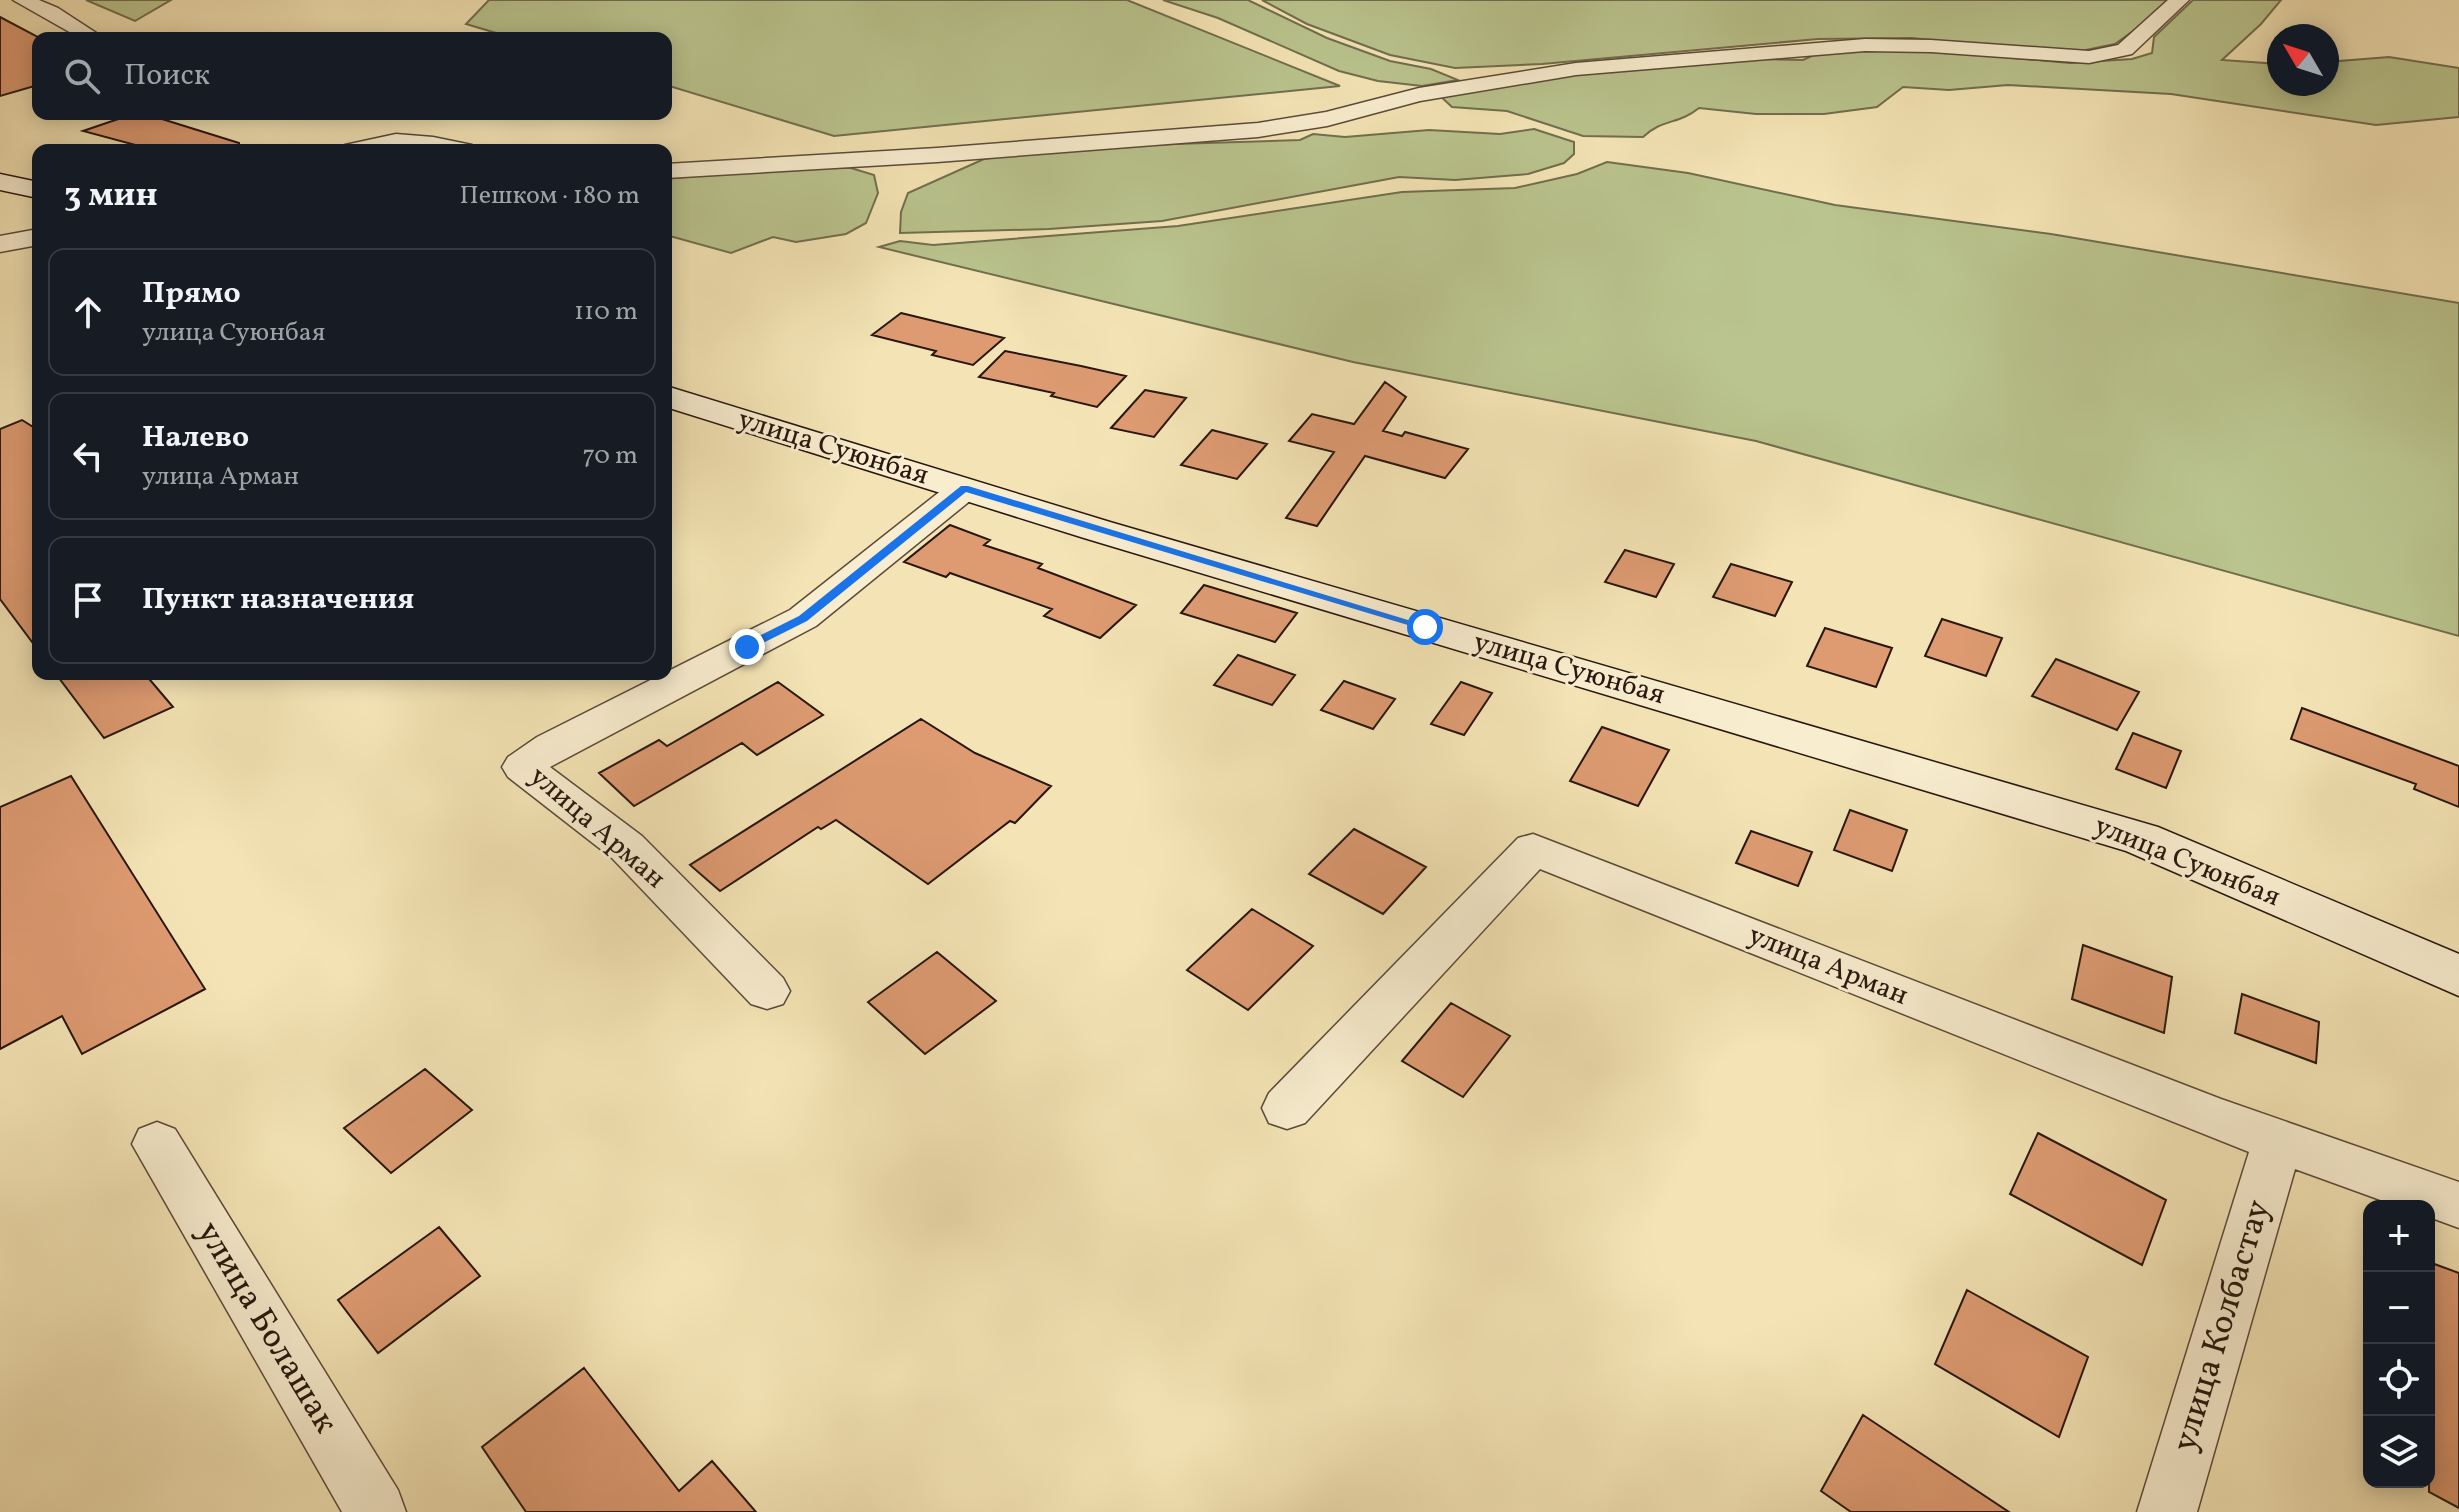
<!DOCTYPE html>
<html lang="ru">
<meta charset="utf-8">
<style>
:root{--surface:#171b24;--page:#242831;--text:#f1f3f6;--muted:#9ea1a6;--line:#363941}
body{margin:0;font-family:Vollkorn,serif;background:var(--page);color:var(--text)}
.controls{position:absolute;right:24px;bottom:24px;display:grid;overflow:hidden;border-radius:16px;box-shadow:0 4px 20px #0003}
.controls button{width:72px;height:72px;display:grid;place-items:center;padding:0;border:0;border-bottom:2px solid var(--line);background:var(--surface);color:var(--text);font:40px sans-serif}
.compass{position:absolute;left:2267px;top:24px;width:72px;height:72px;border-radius:50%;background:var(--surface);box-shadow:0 4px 20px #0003;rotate:309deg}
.stop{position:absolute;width:24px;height:24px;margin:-18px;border:6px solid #1a73e8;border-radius:50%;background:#fff}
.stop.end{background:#1a73e8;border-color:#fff;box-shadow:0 2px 8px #0008}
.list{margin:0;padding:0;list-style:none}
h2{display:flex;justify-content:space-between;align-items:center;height:104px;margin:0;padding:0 32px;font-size:34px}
h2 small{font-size:26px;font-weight:400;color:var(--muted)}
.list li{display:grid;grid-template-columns:52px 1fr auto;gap:24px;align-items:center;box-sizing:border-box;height:128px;margin:0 16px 16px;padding:0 16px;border:2px solid var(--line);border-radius:16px}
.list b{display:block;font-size:30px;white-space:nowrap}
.list p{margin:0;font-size:26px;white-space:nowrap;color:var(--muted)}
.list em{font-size:26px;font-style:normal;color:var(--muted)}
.icon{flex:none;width:44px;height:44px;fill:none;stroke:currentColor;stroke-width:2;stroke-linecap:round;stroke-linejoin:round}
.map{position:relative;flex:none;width:2459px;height:1512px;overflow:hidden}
.search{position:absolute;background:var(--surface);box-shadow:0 4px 20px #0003;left:32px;top:32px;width:640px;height:88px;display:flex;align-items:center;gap:20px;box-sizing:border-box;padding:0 28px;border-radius:16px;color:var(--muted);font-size:30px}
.panel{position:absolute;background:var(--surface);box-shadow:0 4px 20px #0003;left:32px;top:144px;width:640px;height:536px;border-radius:16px}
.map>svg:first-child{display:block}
.green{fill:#bac48e;stroke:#716e4e;stroke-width:2}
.building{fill:#de9b72;stroke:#28170f;stroke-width:2}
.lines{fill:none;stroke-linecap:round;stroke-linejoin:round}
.minor-casing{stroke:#5b4a38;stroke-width:3}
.secondary-casing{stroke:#28170f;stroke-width:3}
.minor{fill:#f8edcf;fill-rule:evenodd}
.secondary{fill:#f8edcf;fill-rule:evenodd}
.route{fill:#1a73e8}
.labels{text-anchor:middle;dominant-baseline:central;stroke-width:6;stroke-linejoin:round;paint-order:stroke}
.street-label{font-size:28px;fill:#28170f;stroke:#f8edcf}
.near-street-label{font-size:34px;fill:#28170f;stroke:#f8edcf}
</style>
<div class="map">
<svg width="2459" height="1512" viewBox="0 0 2459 1512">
<rect width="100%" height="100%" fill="#f4e4b5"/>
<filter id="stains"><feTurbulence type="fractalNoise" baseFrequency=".0025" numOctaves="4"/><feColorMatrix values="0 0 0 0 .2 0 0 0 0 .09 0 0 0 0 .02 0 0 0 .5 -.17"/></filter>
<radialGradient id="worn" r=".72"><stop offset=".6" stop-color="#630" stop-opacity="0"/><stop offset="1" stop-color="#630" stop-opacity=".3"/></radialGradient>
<!-- green -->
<path class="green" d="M86,0H171L135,21Z
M489,0H1127L1340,86L834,136L666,85V38H513L466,24Z
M1163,0H1248L1327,38L1390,61L1431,69L1458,80L1422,86L1378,81L1339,71L1218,18Z
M1262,0H2168L2158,13L2115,44L2081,51L2017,49L1912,38L1818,39L1542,64L1455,68L1390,55L1307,24Z
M2193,0H2281L2261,24L2222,60L2279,64V84H2327V62L2389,57L2459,68V117L2376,125L2171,94L2008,85L1949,90L1903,87L1877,107L1824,114H1756L1699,108C1678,125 1663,118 1643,137L1583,136L1507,111L1452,107L1439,95L1552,76L1756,59L1803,60L1827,49H1915L2070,63L2132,59L2152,53L2154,37Z
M1534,129L1574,142V154L1564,163L1528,174L1455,180L1399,177L1162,221L1049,229L900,233L901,212L908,193L984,159L1015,153L1142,145L1300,140L1313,134L1345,137L1429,130L1500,134Z
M1607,162L1688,173L1835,205L2051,234L2459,303V636L1756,441L1353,362L879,247L900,241L933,245L1178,226L1402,192L1515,188L1577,174Z
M805,164L851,168L874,175L878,193L866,223L846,234L796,242L773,237L731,253L666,235V179Z"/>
<!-- building -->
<path class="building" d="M0,17L38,37V85L0,96Z
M133,114H146L239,143L238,150H154L83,131Z
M901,313L1004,338L973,365L932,355L936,351L872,335Z
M1005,351L1081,366L1126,376L1097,407L1051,396L1054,393L979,377Z
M1385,382L1406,397L1383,431L1402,436L1405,432L1468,449L1445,478L1365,456L1317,526L1286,518L1334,452L1289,441L1312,414L1354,424Z
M1145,390L1186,398L1154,437L1111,428Z
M22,420L38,430V650L0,599V429Z
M1212,430L1267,444L1237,479L1181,465Z
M950,525L990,540L984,545L1042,564L1038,568L1136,605L1100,638L1044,616L1052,609L950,573L946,577L904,562Z
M1625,550L1674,564L1656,597L1605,582Z
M1731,564L1792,582L1775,616L1713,597Z
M1204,585L1297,613L1275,642L1181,613Z
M1942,619L2002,638L1986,676L1925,656Z
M1825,628L1892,648L1876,687L1807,666Z
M1238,655L1295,675L1272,705L1214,685Z
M2056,659L2139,692L2117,730L2032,696Z
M56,674H145L173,707L104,738Z
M1344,681L1395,699L1373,729L1321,710Z
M778,682L823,715L757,755L742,743L634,806L599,773L659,740L667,746Z
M1461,682L1492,693L1464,735L1431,724Z
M2302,708L2459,766V807L2414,789L2416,784L2291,739Z
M921,719L975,753L1051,786L1015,823L1010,821L928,884L836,820L821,829L818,827L720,891L690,865Z
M1602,727L1669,750L1638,806L1570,781Z
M2133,733L2181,751L2166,788L2116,769Z
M71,776L205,989L82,1054L62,1016L0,1049V807Z
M1850,810L1907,830L1892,871L1834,850Z
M1354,829L1426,867L1383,914L1309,874Z
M1751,831L1812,852L1798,886L1736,863Z
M1252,909L1313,946L1248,1010L1187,970Z
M2083,945L2172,977L2164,1033L2072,999Z
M937,952L996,1001L925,1054L868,1002Z
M2242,994L2319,1022L2316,1063L2235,1033Z
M1451,1003L1510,1036L1463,1097L1402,1061Z
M425,1069L472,1110L391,1173L344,1128Z
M2038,1133L2166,1200L2142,1265L2010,1194Z
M439,1227L480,1276L378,1353L338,1300Z
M2429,1262L2459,1273V1508L2429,1492Z
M1967,1290L2088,1357L2059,1437L1935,1364Z
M584,1368L679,1491L712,1461L756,1512H526L482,1447Z
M1863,1415L2009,1512H1851L1821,1491Z"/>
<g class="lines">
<defs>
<path id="minor" d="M13,0H39L58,8L104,38H80Z
M2168,0H2189L2132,54L2089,63L1931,52L1865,51L1576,75L1420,101L1327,126L1258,137L937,162L666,178V164L937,148L1258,123L1326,112L1419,88L1576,63L1865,39L1931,40L2089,51L2118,45Z
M396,134L433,137L472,145L476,150H341L345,145Z
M38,229V245L0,252V236Z
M964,479L976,482L980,489L976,496L816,626L550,767L642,836L783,978L790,991L783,1004L767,1009L751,1004L612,858L508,777L502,767L508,757L537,737L790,610L952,482Z
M1533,834L2221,1099L2459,1182V1228L2429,1217V1206H2397L2295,1169L2197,1512H2137L2249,1152L1540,869L1305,1123L1287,1129L1269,1123L1262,1108L1269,1093L1518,838Z
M157,1122L175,1129L398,1490L406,1512H342L132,1144L139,1129Z"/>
<path id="secondary" d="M0,174L38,182V198L0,190Z
M666,386L1110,522L2158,827L2459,954V996L2126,851L1084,538L666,407Z"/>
</defs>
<!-- minor casing -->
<use href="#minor" class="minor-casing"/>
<!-- secondary casing -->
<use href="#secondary" class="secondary-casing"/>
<!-- minor -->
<use href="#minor" class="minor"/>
<!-- secondary -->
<use href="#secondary" class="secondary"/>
</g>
<!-- route -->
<path class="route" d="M961,486H968L1431,627L1421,629L966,492L807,621L751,649H743V644L799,616Z"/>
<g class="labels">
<!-- street labels -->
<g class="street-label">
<text transform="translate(833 448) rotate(17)">улица Суюнбая</text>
<text transform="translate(1569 669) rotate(16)">улица Суюнбая</text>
<text transform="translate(597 828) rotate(41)">улица Арман</text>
<text transform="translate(2187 862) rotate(22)">улица Суюнбая</text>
<text transform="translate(1828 966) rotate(22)">улица Арман</text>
</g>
<!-- near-street labels -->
<g class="near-street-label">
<text transform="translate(2223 1326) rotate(-73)">улица Колбастау</text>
<text transform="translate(266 1328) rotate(59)">улица Болашак</text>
</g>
</g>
<rect width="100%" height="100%" filter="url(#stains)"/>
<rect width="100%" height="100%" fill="url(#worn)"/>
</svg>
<div class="controls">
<button>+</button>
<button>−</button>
<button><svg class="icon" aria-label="locate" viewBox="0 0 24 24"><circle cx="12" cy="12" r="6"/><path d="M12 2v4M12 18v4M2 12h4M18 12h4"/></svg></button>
<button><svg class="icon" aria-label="layers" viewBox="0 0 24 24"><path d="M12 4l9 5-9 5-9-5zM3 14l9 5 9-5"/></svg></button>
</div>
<svg class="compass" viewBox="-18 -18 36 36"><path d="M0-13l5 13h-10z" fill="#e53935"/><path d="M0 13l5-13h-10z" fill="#9ea1a6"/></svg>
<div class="stop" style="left:1425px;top:627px"></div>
<div class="stop end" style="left:747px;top:647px"></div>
<div class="search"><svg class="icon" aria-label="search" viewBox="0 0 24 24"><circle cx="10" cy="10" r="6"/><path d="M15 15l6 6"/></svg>Поиск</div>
<section class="panel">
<h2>3 мин<small>Пешком · 180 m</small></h2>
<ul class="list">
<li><svg class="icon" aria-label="ahead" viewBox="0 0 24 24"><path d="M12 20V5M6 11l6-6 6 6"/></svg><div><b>Прямо</b><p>улица Суюнбая</p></div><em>110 m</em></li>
<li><svg class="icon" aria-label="left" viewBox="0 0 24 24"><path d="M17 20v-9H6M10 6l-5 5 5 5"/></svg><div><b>Налево</b><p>улица Арман</p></div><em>70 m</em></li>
<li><svg class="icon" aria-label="arrive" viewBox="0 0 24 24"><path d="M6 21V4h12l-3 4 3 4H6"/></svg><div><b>Пункт назначения</b></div></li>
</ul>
</section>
</div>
